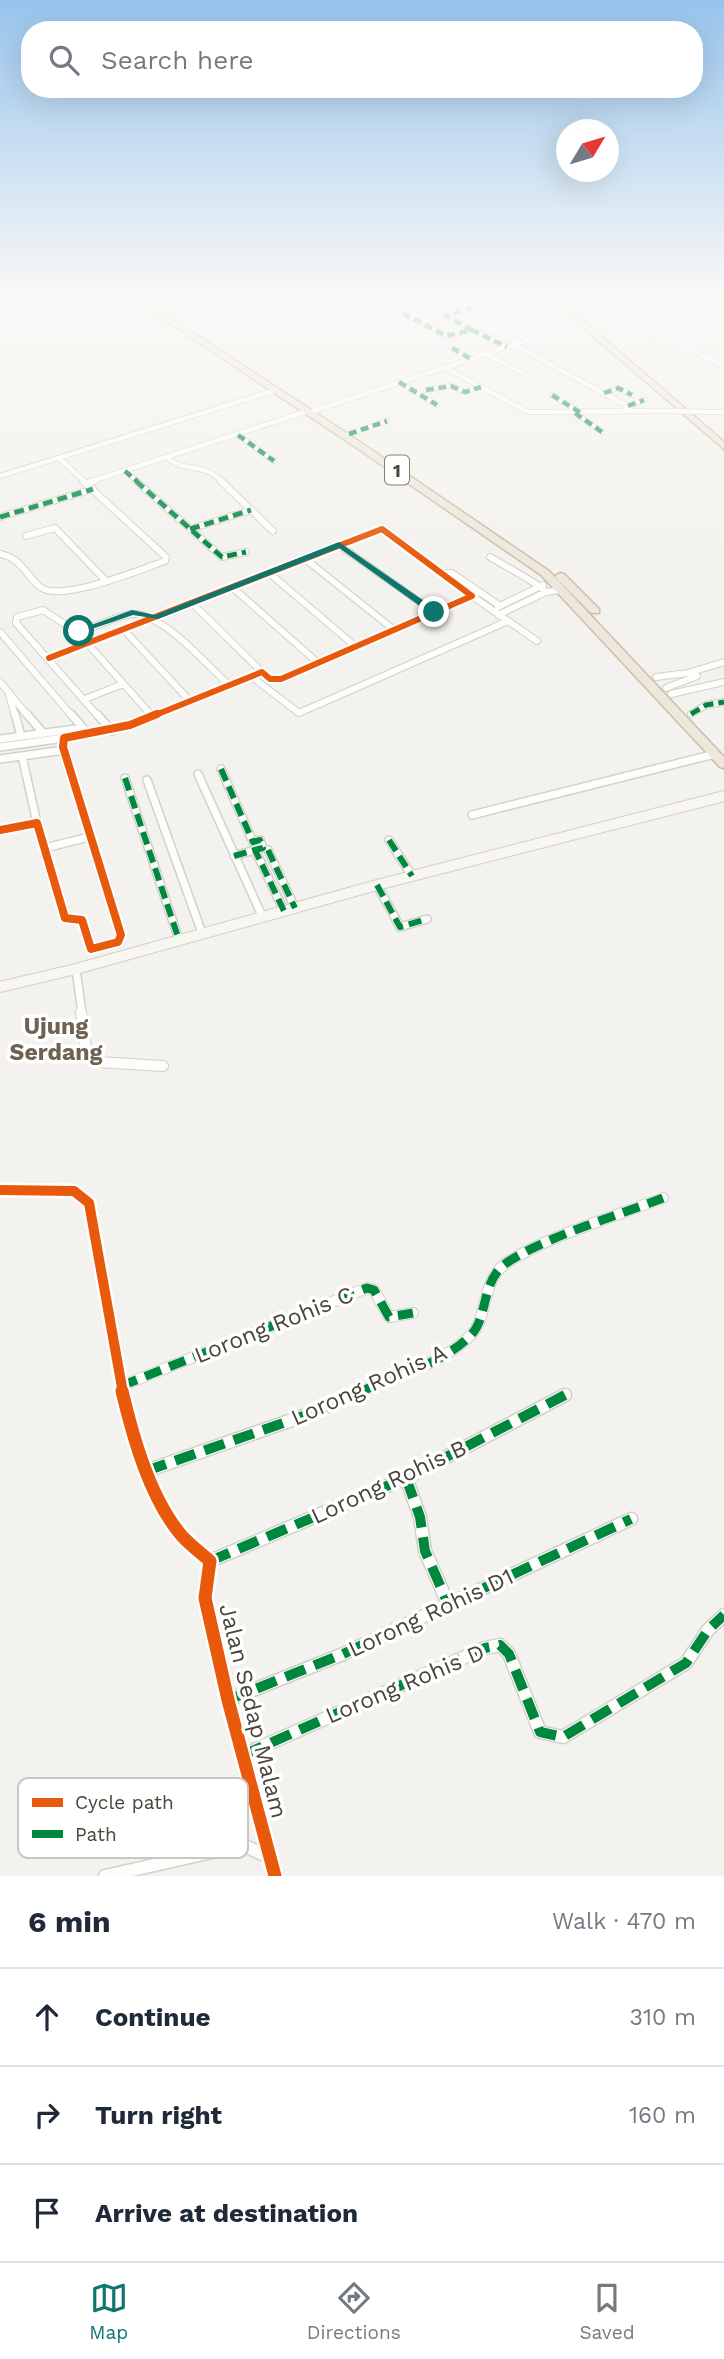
<!DOCTYPE html>
<meta charset="utf-8">
<style>
:root{--surface:#fff;--page:#f6f6f7;--text:#1f2937;--muted:#747a83;--line:#e0e1e3;--accent:#0f766e}
body{margin:0;font-family:"Work Sans",sans-serif;background:var(--page);color:var(--text)}
.compass{position:absolute;left:556px;top:119px;width:63px;height:63px;border-radius:50%;background:var(--surface);box-shadow:0 7px 28px #0002;rotate:52deg}
.stop{position:absolute;width:21px;height:21px;margin:-16px;border:5px solid #0f766e;border-radius:50%;background:#fff}
.stop.end{background:#0f766e;border-color:#fff;box-shadow:0 2px 7px #0008}
.list{margin:0;padding:0;list-style:none}
h2{display:flex;justify-content:space-between;align-items:center;height:91px;margin:0;padding:0 28px;font-size:30px}
h2 small{font-size:23px;font-weight:400;color:var(--muted)}
.list li{display:grid;grid-template-columns:46px 1fr auto;gap:21px;align-items:center;box-sizing:border-box;height:98px;padding:0 28px;border-top:2px solid var(--line)}
.list b{display:block;font-size:26px;white-space:nowrap}
.list em{font-size:23px;font-style:normal;color:var(--muted)}
.icon{flex:none;width:38px;height:38px;fill:none;stroke:currentColor;stroke-width:2;stroke-linecap:round;stroke-linejoin:round}
.map{position:relative;flex:none;width:724px;height:1876px;overflow:hidden}
.search{position:absolute;background:var(--surface);box-shadow:0 7px 28px #0002;left:21px;right:21px;top:21px;height:77px;display:flex;align-items:center;gap:18px;box-sizing:border-box;padding:0 24px;border-radius:28px;color:var(--muted);font-size:26px}
.sheet{height:385px;background:var(--surface)}
nav{display:flex;justify-content:space-around;align-items:center;box-sizing:border-box;height:98px;border-top:2px solid var(--line);background:var(--surface);font-size:19px;color:var(--muted)}
nav a{display:grid;justify-items:center;gap:4px}
nav .on{color:var(--accent)}
.map>svg:first-child{display:block}
.lines{fill:none;stroke-linecap:round;stroke-linejoin:round}
.street-far4-casing{stroke:#d2d0cb;stroke-width:6}
.street-far3-casing{stroke:#d2d0cb;stroke-width:8}
.street-far2-casing{stroke:#d2d0cb;stroke-width:10}
.street-far1-casing{stroke:#d2d0cb;stroke-width:12}
.street-casing{stroke:#d2d0cb;stroke-width:15}
.secondary-casing{stroke:#d3cfc5;stroke-width:12}
.highway-casing{stroke:#ccbfa9;stroke-width:3}
.street-far4{stroke:#fdfdfc;stroke-width:4.5}
.street-far3{stroke:#fdfdfc;stroke-width:6}
.street-far2{stroke:#fdfdfc;stroke-width:7}
.street-far1{stroke:#fdfdfc;stroke-width:10}
.street{stroke:#fdfdfc;stroke-width:12}
.secondary{stroke:#f7f6f1;stroke-width:10}
.highway{fill:#ede8db;fill-rule:evenodd}
.street-bridge-casing{stroke:#d2d0cb;stroke-width:6;stroke-linecap:butt}
.street-bridge{stroke:#fdfdfc;stroke-width:4.5}
.quiet-far4{stroke:#00873e;stroke-width:4.5;stroke-dasharray:8 4.5;stroke-linecap:butt}
.quiet-far3{stroke:#00873e;stroke-width:5;stroke-dasharray:10 5;stroke-linecap:butt}
.quiet-far2{stroke:#00873e;stroke-width:6;stroke-dasharray:13 6;stroke-linecap:butt}
.quiet-far1{stroke:#00873e;stroke-width:9;stroke-dasharray:17 9;stroke-linecap:butt}
.quiet{stroke:#00873e;stroke-width:10;stroke-dasharray:21 10;stroke-linecap:butt}
.cycleway-far3-casing{stroke:#fff;stroke-width:10}
.cycleway-far2-casing{stroke:#fff;stroke-width:12}
.cycleway-far1-casing{stroke:#fff;stroke-width:15}
.cycleway-casing{stroke:#fff;stroke-width:18}
.cycleway-far3{stroke:#e8590c;stroke-width:6}
.cycleway-far2{stroke:#e8590c;stroke-width:8}
.cycleway-far1{stroke:#e8590c;stroke-width:10}
.cycleway{stroke:#e8590c;stroke-width:13}
.route{fill:#0f766e}
.labels{text-anchor:middle;dominant-baseline:central;stroke-width:7;stroke-linejoin:round;paint-order:stroke}
.shield{fill:#fff;stroke:#817c74;stroke-width:2}
.shield-label{font-size:18px;font-weight:bold;fill:#4b4439}
.quarter-label{font-size:23px;font-weight:bold;fill:#6e6250;stroke:#fff}
.near-street-label{font-size:23px;fill:#4b4439;stroke:#fff}
.key{fill:#fff;stroke:#c9c7c4;stroke-width:2}
.key-label{font-size:19px;fill:#4b4439}
</style>
<div class="map">
<svg width="724" height="1876" viewBox="0 0 724 1876">
<rect width="100%" height="100%" fill="#f4f2ee"/>
<g class="lines">
<defs>
<path id="street-far4" d="M576,298L724,366
M403,313L446,336L472,330L507,347
M486,328L518,343
M472,330L446,316L474,307
M514,345L631,408L625,409
M452,348L471,359
M486,354L521,372
M444,367L528,412L670,411
M399,382L437,405
M426,390L451,386L465,392L481,387
M604,393L618,388L632,395
M552,395L581,413
M628,406L644,400
M313,411L567,327
M714,412H724
M575,413L602,432
M349,434L387,421
M238,435L274,461
M59,458L85,482
M167,458C188,474 199,460 223,482
M125,471L138,482
M0,476L276,390
M89,482L308,411"/>
<path id="street-far3" d="M136,481L222,557L246,552
M221,481L273,531
M87,483L95,481
M0,517L93,489
M190,529L251,510
M26,536L55,528L106,581
M339,545L434,612
M0,554C21,558 25,574 40,587C60,603 142,569 165,561L166,557L83,481
M490,557C506,567 534,580 546,592
M304,558L393,629
M268,572L355,646
M441,573H452L500,606
M232,587L317,662
M480,592L472,596L537,641
M192,603L262,672
M498,607L543,585
M498,615L546,592L561,590
M124,630L191,702
M0,632L72,716
M88,644L152,716
M49,658L382,529L472,596L281,679H270L262,672L153,716
M252,677L299,713L508,621
M656,677L688,673L724,662
M0,682L28,716
M666,688L697,676
M671,694L724,682
M9,695L15,716
M85,699L123,684
M691,714L706,705L724,702
M98,716L16,623L17,617L43,610L75,631C96,630 112,616 132,614C161,611 208,666 230,686"/>
<path id="street-far2" d="M15,714L21,736
M27,714L43,733
M71,714L83,728
M97,714L112,731
M150,714L153,717
M0,739L83,728
M0,747L64,738
M22,756L37,823
M0,759L64,750
M221,769L253,842L260,840L263,848L255,850
M198,774L263,918
M125,778L179,940
M147,780L202,933
M472,815L715,754
M0,830L37,823L65,918L82,920L91,949L118,942L121,935L63,747L64,738L130,725L157,714
M389,840L412,876
M45,848L89,837
M268,850L295,908
M234,856L255,850L284,911
M377,885L400,927L427,919
M76,969L82,1013"/>
<path id="street-far1" d="M81,1012L87,1056L98,1062L163,1066
M0,1190L74,1191L89,1203L123,1393
M121,1386L367,1288L374,1290L389,1317L413,1313
M357,1393C393,1377 443,1364 471,1335C488,1318 481,1282 505,1264C542,1238 619,1215 663,1198"/>
<path id="street" d="M122,1391C133,1437 150,1499 182,1536C190,1545 201,1553 210,1561L205,1598L228,1700L275,1876
M146,1471L309,1414L361,1391
M406,1478L420,1517L425,1551L449,1606
M210,1561L406,1478L565,1395
M228,1700L343,1654L631,1519
M243,1755L485,1648L500,1645L509,1654L540,1732L563,1737L686,1663L708,1630L724,1615
M105,1876L243,1845L271,1858"/>
<path id="secondary" d="M0,987L76,969L377,885L724,796"/>
<path id="highway" d="M132,298H140L360,442L549,571L724,757V768L720,767L541,575L354,446Z
M549,298H557L724,442V449Z
M560,573L564,574L599,609V613H591L556,578L555,576Z"/>
</defs>
<!-- street-far4 casing -->
<use href="#street-far4" class="street-far4-casing"/>
<!-- street-far3 casing -->
<use href="#street-far3" class="street-far3-casing"/>
<!-- street-far2 casing -->
<use href="#street-far2" class="street-far2-casing"/>
<!-- street-far1 casing -->
<use href="#street-far1" class="street-far1-casing"/>
<!-- street casing -->
<use href="#street" class="street-casing"/>
<!-- secondary casing -->
<use href="#secondary" class="secondary-casing"/>
<!-- highway casing -->
<use href="#highway" class="highway-casing"/>
<!-- street-far4 -->
<use href="#street-far4" class="street-far4"/>
<!-- street-far3 -->
<use href="#street-far3" class="street-far3"/>
<!-- street-far2 -->
<use href="#street-far2" class="street-far2"/>
<!-- street-far1 -->
<use href="#street-far1" class="street-far1"/>
<!-- street -->
<use href="#street" class="street"/>
<!-- secondary -->
<use href="#secondary" class="secondary"/>
<!-- highway -->
<use href="#highway" class="highway"/>
<defs>
<path id="street-bridge" d="M670,411L714,412"/>
</defs>
<!-- street-bridge casing -->
<use href="#street-bridge" class="street-bridge-casing"/>
<!-- street-bridge -->
<use href="#street-bridge" class="street-bridge"/>
<!-- quiet-far4 -->
<path class="quiet-far4" d="M403,313L446,336L472,330L507,347
M472,330L446,316L474,307
M452,348L471,359
M399,382L437,405
M426,390L451,386L465,392L481,387
M604,393L618,388L632,395
M552,395L581,413
M628,406L644,400
M575,413L602,432
M349,434L387,421
M238,435L274,461
M125,471L138,482"/>
<!-- quiet-far3 -->
<path class="quiet-far3" d="M136,481L222,557L246,552
M0,517L93,489
M190,529L251,510
M691,714L706,705L724,702"/>
<!-- quiet-far2 -->
<path class="quiet-far2" d="M221,769L253,842L260,840L263,848L255,850
M125,778L179,940
M389,840L412,876
M268,850L295,908
M234,856L255,850L284,911
M377,885L400,927L427,919"/>
<!-- quiet-far1 -->
<path class="quiet-far1" d="M121,1386L367,1288L374,1290L389,1317L413,1313
M357,1393C393,1377 443,1364 471,1335C488,1318 481,1282 505,1264C542,1238 619,1215 663,1198"/>
<!-- quiet -->
<path class="quiet" d="M146,1471L309,1414L361,1391
M406,1478L420,1517L425,1551L449,1606
M210,1561L406,1478L565,1395
M228,1700L343,1654L631,1519
M243,1755L485,1648L500,1645L509,1654L540,1732L563,1737L686,1663L708,1630L724,1615"/>
<defs>
<path id="cycleway-far3" d="M49,658L382,529L472,596L281,679H270L262,672L153,716"/>
<path id="cycleway-far2" d="M0,830L37,823L65,918L82,920L91,949L118,942L121,935L63,747L64,738L130,725L157,714"/>
<path id="cycleway-far1" d="M0,1190L74,1191L89,1203L123,1393"/>
<path id="cycleway" d="M122,1391C133,1437 150,1499 182,1536C190,1545 201,1553 210,1561L205,1598L228,1700L275,1876"/>
</defs>
<!-- cycleway-far3 casing -->
<use href="#cycleway-far3" class="cycleway-far3-casing"/>
<!-- cycleway-far2 casing -->
<use href="#cycleway-far2" class="cycleway-far2-casing"/>
<!-- cycleway-far1 casing -->
<use href="#cycleway-far1" class="cycleway-far1-casing"/>
<!-- cycleway casing -->
<use href="#cycleway" class="cycleway-casing"/>
<!-- cycleway-far3 -->
<use href="#cycleway-far3" class="cycleway-far3"/>
<!-- cycleway-far2 -->
<use href="#cycleway-far2" class="cycleway-far2"/>
<!-- cycleway-far1 -->
<use href="#cycleway-far1" class="cycleway-far1"/>
<!-- cycleway -->
<use href="#cycleway" class="cycleway"/>
</g>
<!-- sky -->
<linearGradient id="sky" x2="0" y2="1"><stop stop-color="#98c4ec"/><stop offset="0.53" stop-color="#faf9f7"/><stop offset="1" stop-color="#faf9f7" stop-opacity="0"/></linearGradient>
<rect width="724" height="561" fill="url(#sky)"/>
<!-- route -->
<path class="route" d="M339,542L437,610V614H431L339,548L158,619L133,615L83,632L75,631L132,610L155,615Z"/>
<g class="labels">
<!-- shield labels -->
<rect class="shield" x="385" y="455.5" width="24" height="29" rx="5"/>
<g class="shield-label">
<text x="397" y="470">1</text>
</g>
<!-- quarter labels -->
<g class="quarter-label">
<text x="56" y="1026">Ujung<tspan x="56" dy="26">Serdang</tspan></text>
</g>
<!-- near-street labels -->
<g class="near-street-label">
<text transform="translate(274 1325) rotate(-22)">Lorong Rohis C</text>
<text transform="translate(369 1385) rotate(-24)">Lorong Rohis A</text>
<text transform="translate(389 1482) rotate(-25)">Lorong Rohis B</text>
<text transform="translate(431 1613) rotate(-25)">Lorong Rohis D1</text>
<text transform="translate(405 1684) rotate(-23)">Lorong Rohis D</text>
<text transform="translate(253 1711) rotate(76)">Jalan Sedap Malam</text>
</g>
</g>
<!-- legend -->
<rect x="18" y="1778" width="230" height="80" rx="10" class="key"/>
<rect x="32" y="1798" width="31" height="9" fill="#e8590c"/>
<rect x="32" y="1830" width="31" height="8" fill="#00873e"/>
<g class="key-label">
<text x="75" y="1809">Cycle path</text>
<text x="75" y="1841">Path</text>
</g>
</svg>
<svg class="compass" viewBox="-18 -18 36 36"><path d="M0-13l5 13h-10z" fill="#e53935"/><path d="M0 13l5-13h-10z" fill="#747a83"/></svg>
<div class="stop" style="left:79px;top:631px"></div>
<div class="stop end" style="left:434px;top:612px"></div>
<div class="search"><svg class="icon" aria-label="search" viewBox="0 0 24 24"><circle cx="10" cy="10" r="6"/><path d="M15 15l6 6"/></svg>Search here</div>
</div>
<section class="sheet">
<h2>6 min<small>Walk · 470 m</small></h2>
<ul class="list">
<li><svg class="icon" aria-label="ahead" viewBox="0 0 24 24"><path d="M12 20V5M6 11l6-6 6 6"/></svg><div><b>Continue</b></div><em>310 m</em></li>
<li><svg class="icon" aria-label="right" viewBox="0 0 24 24"><path d="M7 20v-9h11M14 6l5 5-5 5"/></svg><div><b>Turn right</b></div><em>160 m</em></li>
<li><svg class="icon" aria-label="arrive" viewBox="0 0 24 24"><path d="M6 21V4h12l-3 4 3 4H6"/></svg><div><b>Arrive at destination</b></div></li>
</ul>
</section>
<nav>
<a class="on"><svg class="icon" aria-label="map" viewBox="0 0 24 24"><path d="M3 6l6-2 6 2 6-2v14l-6 2-6-2-6 2zM9 4v14M15 6v14"/></svg>Map</a>
<a><svg class="icon" aria-label="directions" viewBox="0 0 24 24"><path d="M12 3l9 9-9 9-9-9zM9 14v-3h6M13 9l2 2-2 2"/></svg>Directions</a>
<a><svg class="icon" aria-label="saved" viewBox="0 0 24 24"><path d="M7 4h10v16l-5-4-5 4z"/></svg>Saved</a>
</nav>
